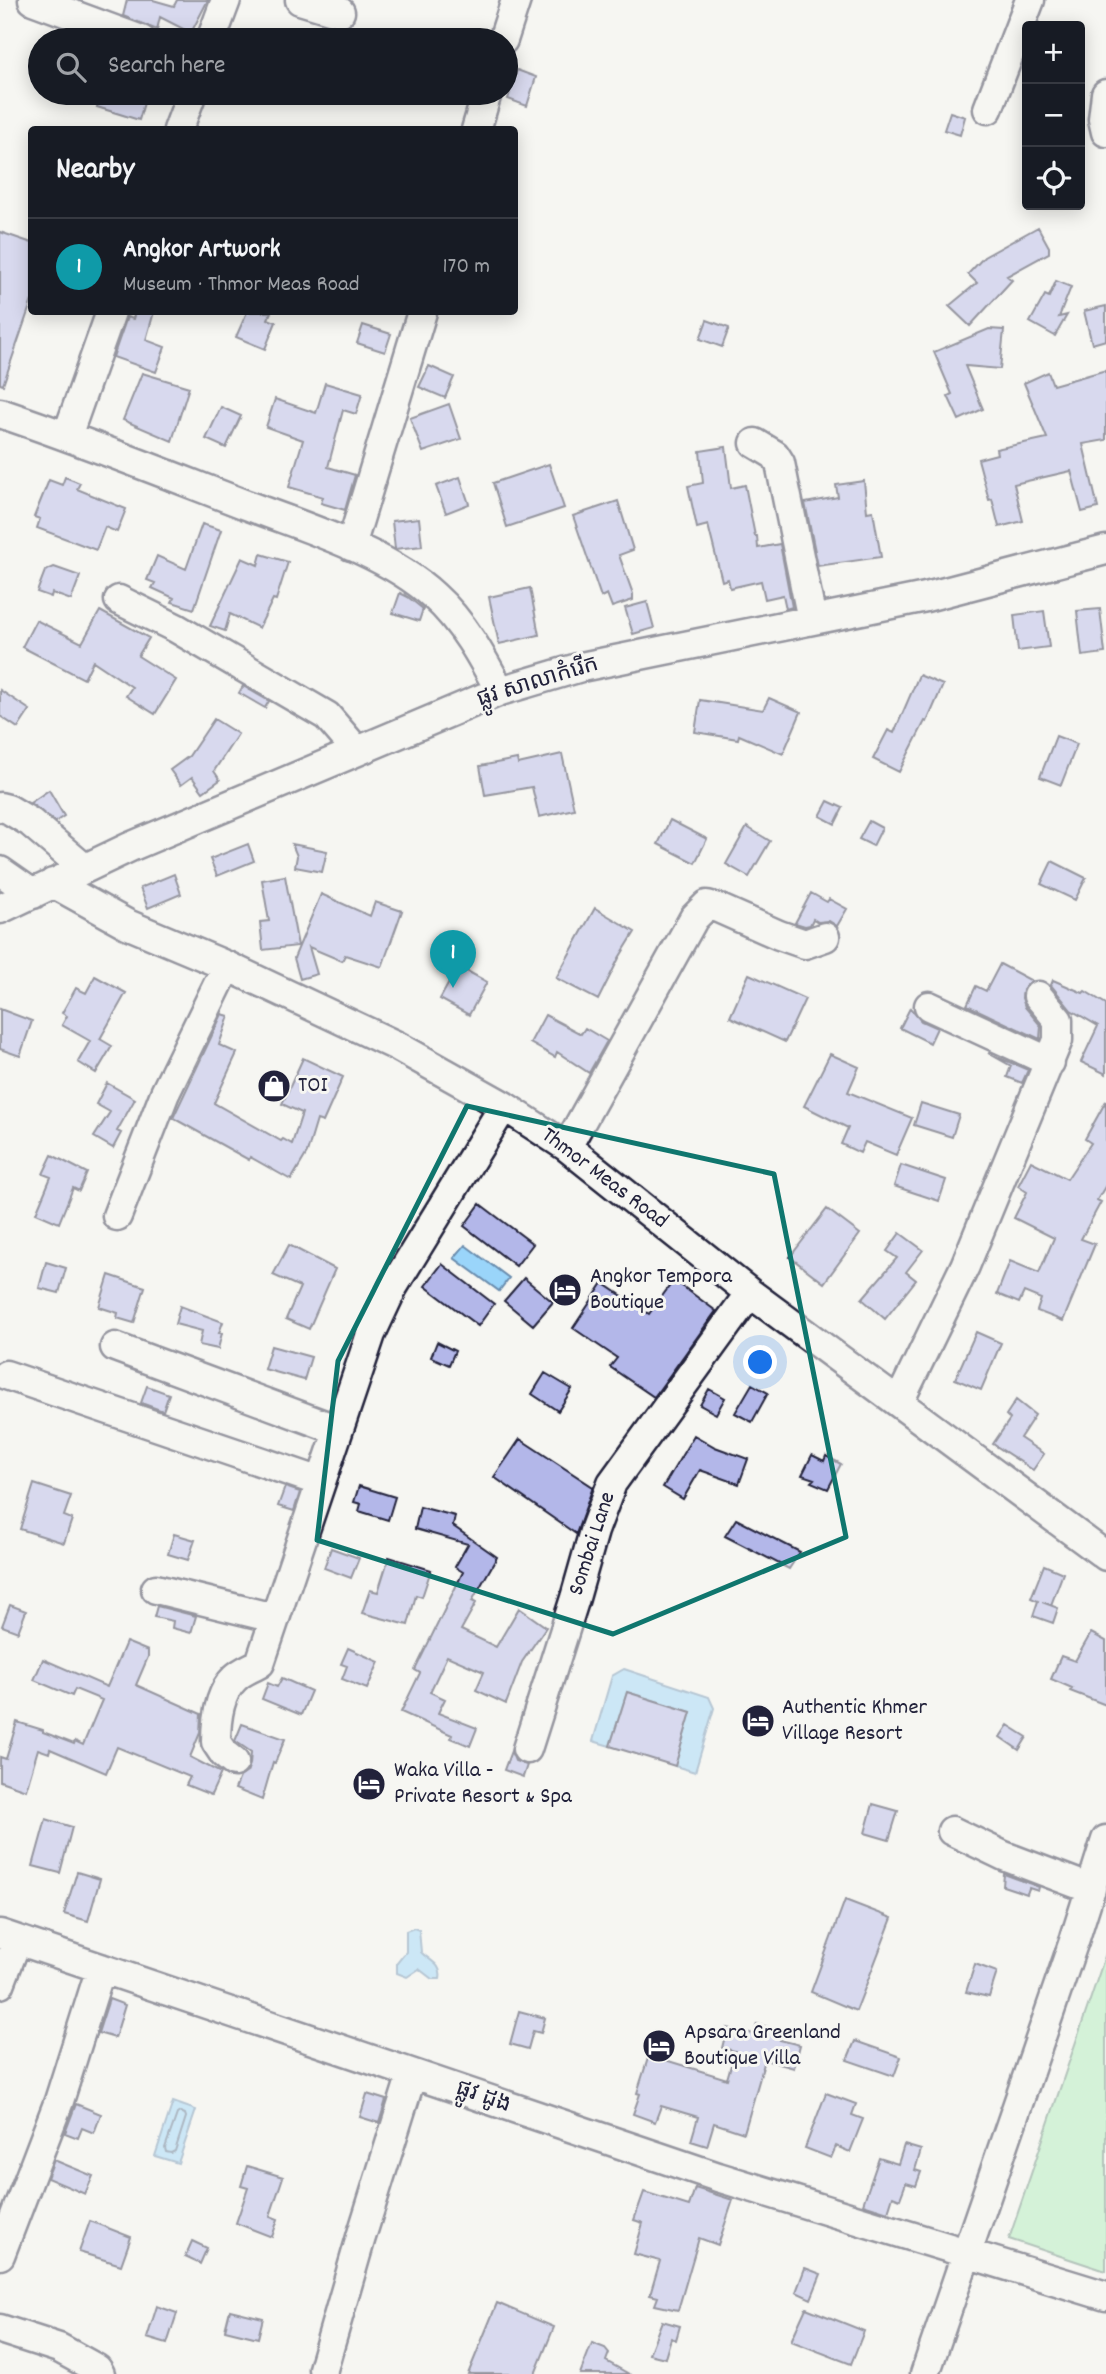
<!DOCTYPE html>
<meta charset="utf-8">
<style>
:root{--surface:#171b24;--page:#20242c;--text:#f1f3f6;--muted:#9ea1a6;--line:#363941;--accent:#ea580c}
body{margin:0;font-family:Dekko,"Noto Sans Khmer",sans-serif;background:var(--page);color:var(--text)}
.controls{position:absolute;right:21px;top:21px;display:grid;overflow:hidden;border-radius:7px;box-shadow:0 4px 18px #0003}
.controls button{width:63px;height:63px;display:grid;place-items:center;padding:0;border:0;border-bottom:2px solid var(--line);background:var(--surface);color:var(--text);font:35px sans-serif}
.you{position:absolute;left:761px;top:1363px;width:24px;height:24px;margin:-18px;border:5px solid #fff;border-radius:50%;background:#1a73e8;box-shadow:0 0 0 10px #1a73e833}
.badge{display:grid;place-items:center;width:46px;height:46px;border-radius:50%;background:var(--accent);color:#fff;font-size:23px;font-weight:700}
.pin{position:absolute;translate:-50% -58px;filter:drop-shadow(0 2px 4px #0008)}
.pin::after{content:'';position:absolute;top:37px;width:24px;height:21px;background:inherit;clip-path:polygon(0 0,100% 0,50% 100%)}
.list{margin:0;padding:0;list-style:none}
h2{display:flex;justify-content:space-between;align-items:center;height:91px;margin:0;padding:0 28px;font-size:30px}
h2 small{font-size:23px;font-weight:400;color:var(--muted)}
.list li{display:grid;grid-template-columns:46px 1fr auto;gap:21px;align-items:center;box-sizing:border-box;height:98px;padding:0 28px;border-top:2px solid var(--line)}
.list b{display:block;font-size:26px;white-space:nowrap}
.list p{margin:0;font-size:23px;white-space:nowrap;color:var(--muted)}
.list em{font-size:23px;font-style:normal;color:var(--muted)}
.icon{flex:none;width:38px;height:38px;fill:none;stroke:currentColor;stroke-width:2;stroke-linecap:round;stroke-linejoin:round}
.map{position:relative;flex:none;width:1106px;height:2374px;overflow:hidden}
.search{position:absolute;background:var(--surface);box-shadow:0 4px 18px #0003;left:28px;top:28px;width:490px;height:77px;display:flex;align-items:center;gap:18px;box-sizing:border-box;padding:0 24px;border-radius:38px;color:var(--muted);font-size:26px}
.panel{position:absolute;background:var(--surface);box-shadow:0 4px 18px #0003;left:28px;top:126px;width:490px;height:189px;border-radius:7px}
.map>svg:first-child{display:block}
.green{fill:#aaeeb8;stroke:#66887a;stroke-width:2}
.water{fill:#9ad5fa;stroke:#6a8dae;stroke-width:2}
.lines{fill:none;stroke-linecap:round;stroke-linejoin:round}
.shore{stroke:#526a87;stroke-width:2}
.building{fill:#b3b7e9;stroke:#22223b;stroke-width:2}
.minor-casing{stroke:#22223b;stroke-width:33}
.minor{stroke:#f6f6f2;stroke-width:28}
.marked{fill:none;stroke:#0f766e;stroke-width:5;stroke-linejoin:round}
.labels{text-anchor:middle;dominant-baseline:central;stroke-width:6;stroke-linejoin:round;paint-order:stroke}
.street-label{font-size:23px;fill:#22223b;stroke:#f6f6f2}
.poi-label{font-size:23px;fill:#22223b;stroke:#f6f6f2;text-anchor:start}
</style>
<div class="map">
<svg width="1106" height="2374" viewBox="0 0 1106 2374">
<rect width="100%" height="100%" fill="#f6f6f2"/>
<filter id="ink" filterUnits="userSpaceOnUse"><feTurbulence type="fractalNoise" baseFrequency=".0143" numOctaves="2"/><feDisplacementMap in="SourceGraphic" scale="14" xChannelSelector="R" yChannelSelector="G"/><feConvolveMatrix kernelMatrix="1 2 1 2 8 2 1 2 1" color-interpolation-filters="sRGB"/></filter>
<g filter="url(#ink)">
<!-- green -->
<path class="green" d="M1106,1953V2271L1009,2239Z"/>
<!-- water -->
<path class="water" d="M465,1245L509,1278L499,1291L454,1258Z
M624,1669L709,1697L714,1708L695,1772L675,1766L691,1712L627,1692L610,1746L593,1741L612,1676Z
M414,1928L419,1930L421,1952C429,1961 443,1964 440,1979H432L419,1969L407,1977L397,1973V1963L406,1952V1931Z
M173,2102L196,2110L178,2163L155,2156Z"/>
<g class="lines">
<!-- shore -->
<path class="shore" d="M180,2112L185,2114L186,2117L175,2151L171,2153L166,2152L165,2148L177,2114Z"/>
</g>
<!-- building -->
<path class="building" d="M127,0H153L174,6L177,0H208L191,33L160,17L157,30L123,16Z
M517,70L536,77L527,106L508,99Z
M101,93H136L146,96L139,120L97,107Z
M950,112L965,117L960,135L944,130Z
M1038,227L1049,247V253L1007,276L1012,280L970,326L949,306L977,283L968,274L984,257Z
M0,232L32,243V300L3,385L0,384Z
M1056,281L1071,287L1059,317L1067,315L1055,336L1030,322L1045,295L1049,297Z
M1106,306V340L1092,344L1084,311Z
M135,312H154L146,340L165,347L156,372L113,357L127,317L133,319Z
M247,312H271L268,319L276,322L265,349L236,337Z
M707,320L729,328L722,347L700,339Z
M363,325L391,334L385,352L357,343Z
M989,329L1004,330L1000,369L965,366L983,409L959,420L948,396L952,394L934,352Z
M429,366L454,377L445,398L419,387Z
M1106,370V440L1083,444L1098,508L1082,512L1071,471L1014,484L1023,521L999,527L992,499L989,500L978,459L997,454L996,449L1047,438L1024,383L1048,372L1053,385Z
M142,373L189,387L172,441L123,420Z
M325,383L362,394L356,414L343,410L328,467L355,475L345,510L321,503L323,497L289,487L303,440L266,427L275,399L316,413Z
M449,404L461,439L423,452L410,418Z
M221,407L241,416L226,448L206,439Z
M726,447L731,488L745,485L755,536H757L758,548L780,544L792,607L786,609L783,595L765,599L761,581L730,588L728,579L722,581L708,525L697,528L688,486L703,483L700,451Z
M549,464L564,508L507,527L493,483Z
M65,477L80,483L77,489L126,509L117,532L105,527L96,550L37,528L40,519L34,517L49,480L62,485Z
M460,477L469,504L446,513L436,486Z
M864,481L867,512L873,511L881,557L818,566L805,503L838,497L836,485Z
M618,501L633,550L619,555L633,594V600L612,607L607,594L601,597L573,516Z
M419,518L422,546L395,549L392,521Z
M202,524L221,530L194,609L172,602L174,598L152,588L155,583L147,580L157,556L186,569Z
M261,554L288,562L276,600L273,599L259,628L230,614L225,631L210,626L242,558L258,565Z
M54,567L80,576L71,600L52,593L51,597L37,592L45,571Z
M530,588L539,635L499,644L489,597Z
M400,593L408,597L423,609L419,621L393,613Z
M647,602L654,628L633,634L625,608Z
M1100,609L1105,653L1082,656L1077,611Z
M100,611L149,638L138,656L176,680L155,714L126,696L132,687L93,661L84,679L22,647L36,620L82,643Z
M1044,611L1049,647L1018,651L1014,615Z
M919,675L943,685L927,722L925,721L899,772L873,759L888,730L894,733Z
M243,686L269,701L265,708L239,693Z
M0,690L30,710L18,728L0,716Z
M769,698L801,712L783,754L739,735L738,739L695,732L700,700L763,710Z
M214,719L238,734L214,771L220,780L203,792L192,777L181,785L170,770L189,756Z
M1056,736L1077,744L1061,785L1040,777Z
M562,754L574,809L539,817L532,787L485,795L480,766L517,759L518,764Z
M49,790L64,816L55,822L30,803Z
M828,801L843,808L835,824L820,816Z
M670,820L707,839L695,863L658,844Z
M869,821L882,828L873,846L859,839Z
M747,827L770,841L749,877L726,864Z
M248,844L254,861L217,876L210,859Z
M292,844L327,851L322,872L295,867L297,856Z
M1052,861L1086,878L1075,900L1041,884Z
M174,874L181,894L148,908L140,888Z
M285,876L298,946L263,950L260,922L269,921L262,880Z
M811,893L827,902L829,899L847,909L837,926L829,921L818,922L813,919L810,925L805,926L795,923Z
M321,894L370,916L375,902L402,911L382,967L345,955L342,961L309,947L317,974L300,979L294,958Z
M595,908L635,932L619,958L598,1000L556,978Z
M1000,964L1032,981L1023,990L1022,998L1025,1007L1041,1026L1040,1039L967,1005L976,986L986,991Z
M458,966L487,982L469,1015L440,999Z
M749,974L805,999L785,1042L730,1017Z
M95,976L126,993L100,1039L112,1046L96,1073L78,1062L90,1041L62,1025L67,1016L62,1013L76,988L86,993Z
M1053,980L1083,993L1085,991L1106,1004V1074L1081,1062L1098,1026L1071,1010L1051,985Z
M910,1008L921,1021L937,1028L930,1043L900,1028Z
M0,1009L32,1021L20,1056L0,1049Z
M222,1014L229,1016L219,1045L237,1053L214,1103L281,1141L283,1139L292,1144L302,1113L282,1104L303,1058L343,1077L323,1122L317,1120L307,1153L291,1180L250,1157L249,1160L173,1118Z
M545,1015L581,1034L585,1028L607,1041L589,1073L557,1052L555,1057L530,1043Z
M988,1053L1028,1070L1022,1083L1007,1077L1011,1066Z
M830,1054L859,1067L848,1092L912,1118L896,1155L865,1142L860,1153L841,1144L848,1128L804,1106Z
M107,1083L135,1099L117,1131L121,1133L113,1148L94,1137L110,1112L96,1104Z
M1106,1101V1185L1097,1200L1101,1202L1081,1239L1095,1244L1063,1321L1037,1311L1041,1299L1024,1292L1019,1303L997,1294L1010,1261L1039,1273L1054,1238L1014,1218L1027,1192L1018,1186L1031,1161L1067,1179L1091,1143L1085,1139Z
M921,1103L959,1115L952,1137L914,1125Z
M52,1155L87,1173L79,1191L73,1188L59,1223L36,1213L51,1177L43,1174Z
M901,1165L946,1180L939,1201L894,1186Z
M480,1204L533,1244L516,1266L464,1226Z
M827,1209L860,1234L824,1283L790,1257Z
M900,1233L923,1250L906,1272L916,1280L885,1319L862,1299L897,1258L887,1251Z
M289,1245L335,1269L309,1329L286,1319L300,1287L273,1275Z
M46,1262L66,1268L59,1293L39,1288Z
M442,1264L494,1304L478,1326L425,1286Z
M109,1275L145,1287L134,1323L117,1318L118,1313L99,1307Z
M524,1278L553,1302L533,1325L504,1301Z
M674,1280L716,1311L654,1397L610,1367L617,1358L573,1328L603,1283L649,1314Z
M180,1306L223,1322L219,1333H222L218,1349L199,1345L202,1331L175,1324Z
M976,1332L1001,1343L981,1390L955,1379Z
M437,1342L455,1351L449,1365L431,1357Z
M271,1346L311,1357L304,1380L264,1369Z
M545,1373L572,1389L558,1411L532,1394Z
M752,1384L768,1393L752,1422L735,1413Z
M147,1386L169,1394L163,1411L141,1403Z
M709,1389L725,1398L716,1414L700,1405Z
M1016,1400L1035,1415L1020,1438L1044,1454L1033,1470L993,1444L1010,1419L1006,1415Z
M694,1435L715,1447L748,1459L739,1484L700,1470L683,1499L663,1487Z
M520,1439L593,1487L576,1534L494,1477Z
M812,1455L824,1461L826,1456L841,1464L828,1489L811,1482L814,1479L802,1475Z
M34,1484L71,1496L64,1516L72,1519L64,1543L20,1529Z
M359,1486L395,1497L388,1520L359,1511L361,1504L354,1502Z
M285,1487L300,1492L294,1511L278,1506Z
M420,1507L455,1516L453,1526L497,1557L472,1601L476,1603L461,1630L496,1647L519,1608L546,1627L522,1662L506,1704L476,1690L484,1672L447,1656L430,1692L445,1699L438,1713L477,1728L470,1746L451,1738L452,1735L401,1712L420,1673L415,1670L463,1572L455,1567L468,1544L415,1529Z
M736,1519L800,1552L789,1569L725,1536Z
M174,1534L195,1540L188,1560L168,1554Z
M331,1548L359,1558L351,1578L324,1568Z
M389,1557L431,1570L422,1597L416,1595L408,1625L362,1613L370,1590L378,1592Z
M1044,1565L1063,1573L1051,1605L1042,1602L1058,1608L1053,1623L1033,1616L1038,1601L1031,1598Z
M10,1605L26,1611L18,1632L2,1626Z
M157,1606L196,1616L191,1633L172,1628L173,1621L154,1617Z
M1091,1633L1106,1641V1705L1070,1691L1072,1688L1051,1679L1061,1656L1075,1661Z
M126,1642L148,1651V1657L136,1685L201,1714L200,1733L190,1757L221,1773L211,1795L186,1785L190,1777L117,1747L106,1773L50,1749L49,1753L38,1749L26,1790L0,1781V1757L6,1759L17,1722L43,1730V1732L74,1744L75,1741L83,1745L102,1700L75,1689L72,1696L34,1680L43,1659L107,1687Z
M348,1648L379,1662L367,1689L342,1679L347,1666L341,1664Z
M282,1678L311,1691L301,1715L262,1699L268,1683L277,1687Z
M627,1692L691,1712L675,1766L610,1746Z
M242,1724L285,1739L275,1763L273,1762L262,1800L235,1789L240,1777L247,1772L250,1764L251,1752L235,1741Z
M1008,1725L1027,1737L1019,1750L1000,1737Z
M511,1751L515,1761L527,1765L523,1777L504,1770Z
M873,1804L898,1811L889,1840L865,1833Z
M46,1819L72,1827L60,1873L33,1866Z
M77,1872L100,1879L88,1921L64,1914Z
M1004,1874L1039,1887L1038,1891L1029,1888L1027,1894L1003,1886Z
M845,1900L892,1918L856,2011L811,1992Z
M975,1964L997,1972L989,1997L966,1992Z
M109,1999L125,2005L115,2038L98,2033Z
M519,2011L545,2018L541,2033L533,2031L528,2049L510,2044Z
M757,2024L782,2031L780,2040L800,2045L794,2068L765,2060L744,2133L714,2123L707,2146L691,2141L698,2117L661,2106L655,2122L633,2114L640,2094L637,2093L649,2055L727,2079L735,2051L722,2048L727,2028L754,2034Z
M855,2041L901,2057L894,2076L847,2060Z
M826,2093L856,2104L852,2115L863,2119L850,2152L836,2146L831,2158L805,2148Z
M367,2094L386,2100L379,2123L360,2117Z
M76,2104L101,2114L94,2133L82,2128L78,2138L65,2133Z
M904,2145L921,2150L915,2170L921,2172L916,2186L906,2183L900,2199L893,2196L888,2212L863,2204L879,2158L898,2164Z
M54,2160L93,2176L85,2194L47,2178Z
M247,2166L283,2177L270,2216L278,2219L272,2237L236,2223L248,2188L241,2186Z
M695,2188L733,2200L718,2245L699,2238L678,2310L655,2305L658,2297L650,2295L660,2261L634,2254L643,2223L634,2220L644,2192L689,2206Z
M90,2221L131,2237L121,2265L79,2252Z
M192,2241L207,2248L200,2264L185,2257Z
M805,2268L821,2274L811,2299L796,2292Z
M497,2303L554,2327L535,2374H468Z
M157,2306L177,2313L167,2344L147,2338Z
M806,2308L864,2331L851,2364L791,2341Z
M230,2310L263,2318L258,2338L225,2330Z
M662,2321L680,2326L676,2340L671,2338L665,2358L649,2354Z
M592,2343L605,2348L609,2353L606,2361L629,2374H580Z"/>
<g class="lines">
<defs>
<path id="minor" d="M33,0L141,40
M300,0L340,12
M211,40L226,0
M503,40L516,0
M1106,94L1103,119L1106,132
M988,109L1030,0
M178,130L192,93
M476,130L487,93
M0,413C84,441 166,474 249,506C307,528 388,553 434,596C463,622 482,657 500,691
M67,436L111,312
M755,443L775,455L780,463L812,620
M351,546L422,312
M119,600L176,628L327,716L357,751
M0,807L8,809L30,822L84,868
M0,871L33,894
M53,883L127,924L227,966L397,1046L504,1106L567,1147L750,1293L1106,1556
M0,909L130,847L500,691L581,667L926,597L1106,550
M929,1006L1050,1062
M567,1147L694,918L707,905L718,908L779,935L805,944L825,937
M117,1216L165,1093L227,966
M115,1347L338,1430
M6,1375L321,1482
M899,1402L965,1266L1058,1040V1020L1038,996
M156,1589L274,1618
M527,1749L575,1598L594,1531L612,1483L750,1293
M234,1762L224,1754L216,1742C216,1721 219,1693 235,1678C242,1671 252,1668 260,1663L371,1334L393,1287L504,1106
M952,1831L1004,1856L1091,1889
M0,1934L718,2177L1106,2296
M0,1984L17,1940
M0,2255L59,2101L101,1968
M0,2329L59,2348L97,2369L100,2374
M323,2369L361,2237L412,2074
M925,2374L1075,1938L1106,1840"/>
</defs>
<!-- minor casing -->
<use href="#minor" class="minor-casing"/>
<!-- minor -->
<use href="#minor" class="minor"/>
</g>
</g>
<!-- marked area -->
<path d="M0 0H1106V2374H0ZM467,1106L774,1174L846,1537L613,1634L317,1540L338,1361Z" fill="#f6f6f2" fill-opacity=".55" fill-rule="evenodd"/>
<path class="marked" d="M467,1106L774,1174L846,1537L613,1634L317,1540L338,1361Z"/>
<!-- icons -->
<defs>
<symbol id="shop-disc" viewBox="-11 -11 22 22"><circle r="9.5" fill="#22223b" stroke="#f6f6f2"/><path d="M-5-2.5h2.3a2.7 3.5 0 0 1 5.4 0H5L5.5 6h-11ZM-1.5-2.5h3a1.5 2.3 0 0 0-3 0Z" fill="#fff"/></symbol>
<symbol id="hotel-disc" viewBox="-11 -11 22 22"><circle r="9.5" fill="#22223b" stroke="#f6f6f2"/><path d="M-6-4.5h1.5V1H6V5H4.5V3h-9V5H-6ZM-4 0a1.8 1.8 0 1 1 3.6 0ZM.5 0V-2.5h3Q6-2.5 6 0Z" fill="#fff"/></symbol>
</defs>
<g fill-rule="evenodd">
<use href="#shop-disc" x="255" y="1067" width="38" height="38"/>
<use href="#hotel-disc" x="546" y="1271" width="38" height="38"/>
<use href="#hotel-disc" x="739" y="1702" width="38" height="38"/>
<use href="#hotel-disc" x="350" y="1765" width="38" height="38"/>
<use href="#hotel-disc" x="640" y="2027" width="38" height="38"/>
</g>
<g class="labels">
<!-- street labels -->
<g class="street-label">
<text transform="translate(538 683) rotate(-17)">ផ្លូវ សាលាកំរើក</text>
<text transform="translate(604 1179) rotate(37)">Thmor Meas Road</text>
<text transform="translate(593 1544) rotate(-72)">Sombai Lane</text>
<text transform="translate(483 2098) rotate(19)">ផ្លូវ ដូង</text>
</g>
<!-- poi labels -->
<g class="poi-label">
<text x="298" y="1086">TOI</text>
<text x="590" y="1277">Angkor Tempora<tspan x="590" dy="26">Boutique</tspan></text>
<text x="782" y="1708">Authentic Khmer<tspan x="782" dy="26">Village Resort</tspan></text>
<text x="394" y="1771">Waka Villa -<tspan x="394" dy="26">Private Resort &amp; Spa</tspan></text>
<text x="684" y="2033">Apsara Greenland<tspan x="684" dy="26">Boutique Villa</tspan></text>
</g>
</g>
</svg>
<div class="controls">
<button>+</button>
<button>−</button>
<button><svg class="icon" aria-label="locate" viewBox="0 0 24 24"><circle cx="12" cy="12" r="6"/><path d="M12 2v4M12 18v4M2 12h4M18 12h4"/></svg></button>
</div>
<div class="you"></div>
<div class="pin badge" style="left:453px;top:988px;background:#0f9aa8">1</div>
<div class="search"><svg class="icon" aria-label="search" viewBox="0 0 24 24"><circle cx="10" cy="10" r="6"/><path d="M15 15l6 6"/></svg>Search here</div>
<section class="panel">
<h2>Nearby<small></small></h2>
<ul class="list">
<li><span class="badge" style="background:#0f9aa8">1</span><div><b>Angkor Artwork</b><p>Museum · Thmor Meas Road</p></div><em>170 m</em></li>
</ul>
</section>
</div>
